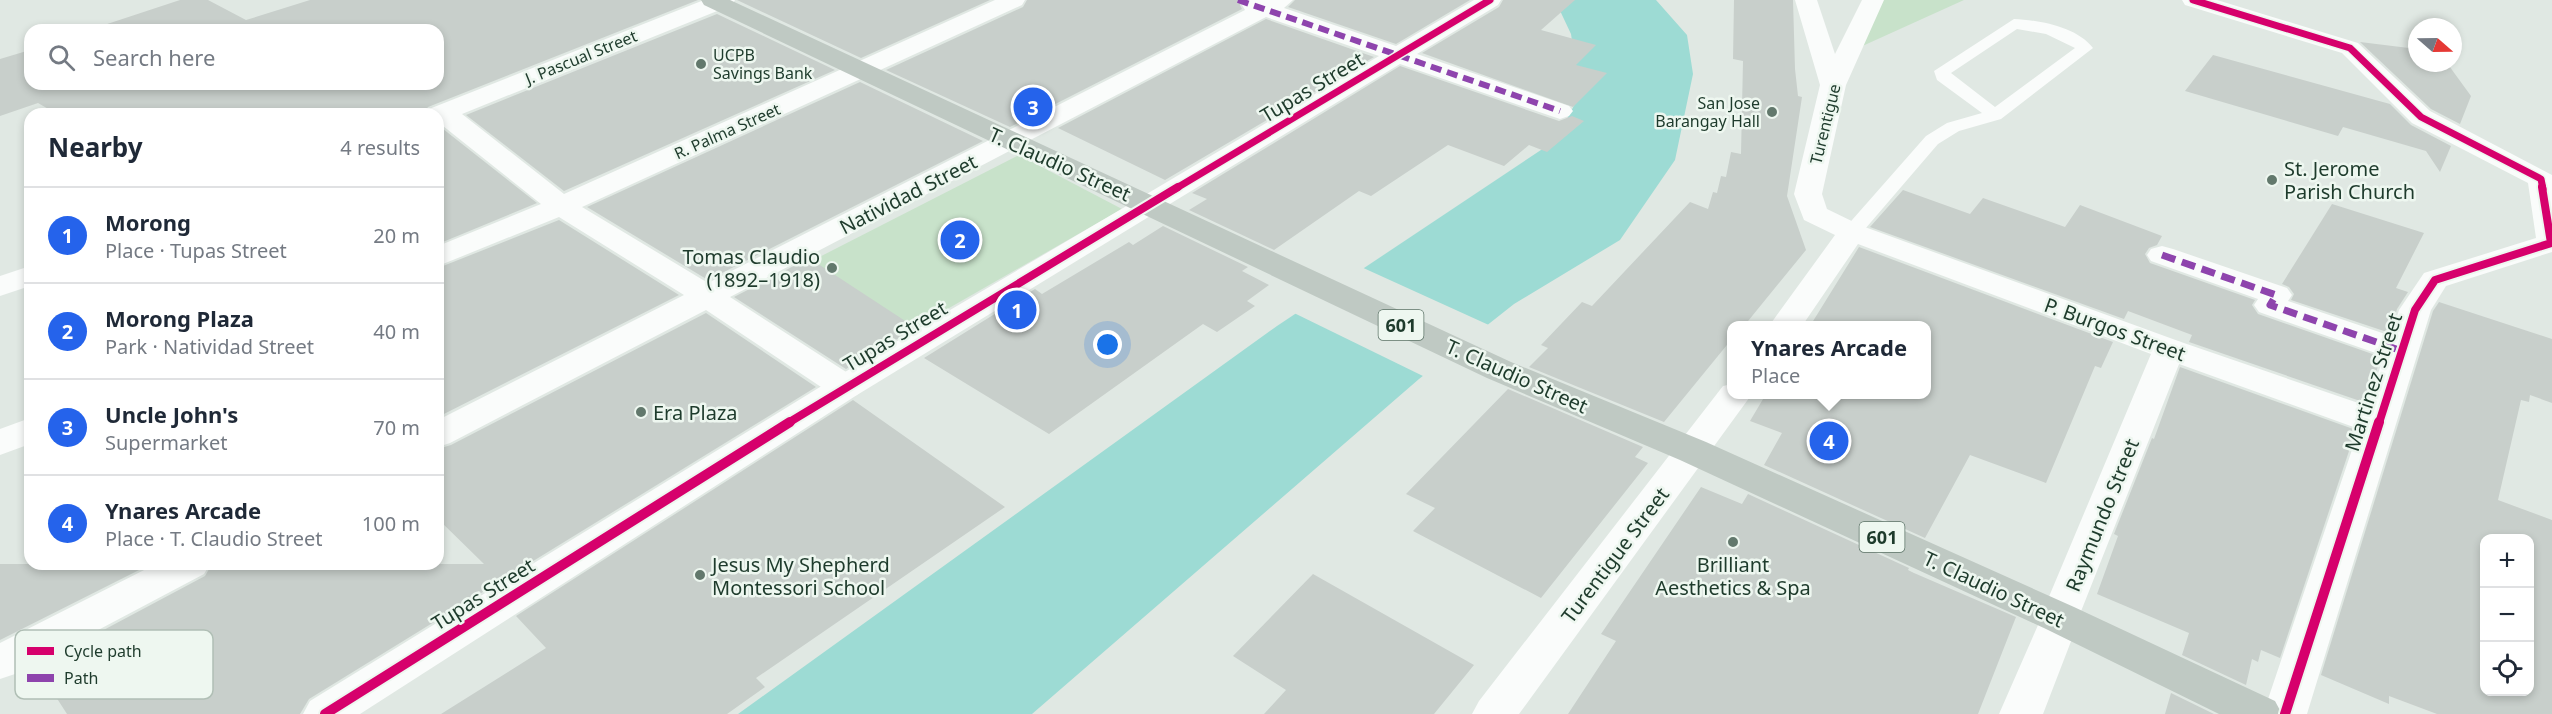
<!DOCTYPE html>
<meta charset="utf-8">
<style>
:root{--surface:#fff;--page:#f6f6f7;--text:#1f2937;--muted:#747a83;--line:#e0e1e3;--accent:#2563eb}
body{margin:0;font-family:"Noto Sans",sans-serif;background:var(--page);color:var(--text)}
.controls{position:absolute;right:18px;bottom:18px;display:grid;overflow:hidden;border-radius:12px;box-shadow:0 3px 9px #0003}
.controls button{width:54px;height:54px;display:grid;place-items:center;padding:0;border:0;border-bottom:2px solid var(--line);background:var(--surface);color:var(--text);font:30px sans-serif}
.compass{position:absolute;left:2408px;top:18px;width:54px;height:54px;border-radius:50%;background:var(--surface);box-shadow:0 3px 9px #0003;rotate:110deg}
.you{position:absolute;left:1108px;top:345px;width:21px;height:21px;margin:-15px;border:4px solid #fff;border-radius:50%;background:#1a73e8;box-shadow:0 0 0 9px #1a73e833}
.badge{display:grid;place-items:center;width:39px;height:39px;border-radius:50%;background:var(--accent);color:#fff;font-size:20px;font-weight:700}
.pin{position:absolute;translate:-50% -50%;border:3px solid #fff;box-shadow:0 2px 6px #0006}
.popup{position:absolute;left:1727px;top:321px;width:204px;height:78px;box-sizing:border-box;display:grid;place-content:center;border-radius:12px;background:var(--surface);filter:drop-shadow(0 2px 4px #0005);font-size:20px;white-space:nowrap;color:var(--muted)}
.popup b{font-size:22px;color:var(--text)}
.popup::after{content:'';position:absolute;left:50%;top:100%;margin-left:-12px;border:12px solid transparent;border-top-color:var(--surface)}
.list{margin:0;padding:0;list-style:none}
h2{display:flex;justify-content:space-between;align-items:center;height:78px;margin:0;padding:0 24px;font-size:26px}
h2 small{font-size:20px;font-weight:400;color:var(--muted)}
.list li{display:grid;grid-template-columns:39px 1fr auto;gap:18px;align-items:center;box-sizing:border-box;height:96px;padding:0 24px;border-top:2px solid var(--line)}
.list b{display:block;font-size:22px;white-space:nowrap}
.list p{margin:0;font-size:20px;white-space:nowrap;color:var(--muted)}
.list em{font-size:20px;font-style:normal;color:var(--muted)}
.icon{flex:none;width:33px;height:33px;fill:none;stroke:currentColor;stroke-width:2;stroke-linecap:round;stroke-linejoin:round}
.map{position:relative;flex:none;width:2552px;height:714px;overflow:hidden}
.search{position:absolute;background:var(--surface);box-shadow:0 3px 9px #0003;left:24px;top:24px;width:420px;height:66px;display:flex;align-items:center;gap:15px;box-sizing:border-box;padding:0 21px;border-radius:18px;color:var(--muted);font-size:22px}
.panel{position:absolute;background:var(--surface);box-shadow:0 3px 9px #0003;left:24px;top:108px;width:420px;height:462px;border-radius:18px}
.map>svg:first-child{display:block}
.green{fill:#c8e2ca}
.water{fill:#9ddbd4}
.pier{fill:#e0e8e3}
.building{fill:#c8cfcb;fill-rule:evenodd}
.lines{fill:none;stroke-linecap:round;stroke-linejoin:round}
.lane{fill:#fafcfb;fill-rule:evenodd}
.street{fill:#fafcfb;fill-rule:evenodd}
.secondary{fill:#fafcfb;fill-rule:evenodd}
.primary{fill:#bfc9c3;fill-rule:evenodd}
.quiet-far1{stroke:#8e44ad;stroke-width:6;stroke-dasharray:11 6;stroke-linecap:butt}
.quiet{stroke:#8e44ad;stroke-width:7;stroke-dasharray:14 7;stroke-linecap:butt}
.cycleway-far2-casing{stroke:#eef7f0;stroke-width:10}
.cycleway-far1-casing{stroke:#eef7f0;stroke-width:12}
.cycleway-casing{stroke:#eef7f0;stroke-width:14}
.cycleway-far2{stroke:#d6006c;stroke-width:7}
.cycleway-far1{stroke:#d6006c;stroke-width:8}
.cycleway{stroke:#d6006c;stroke-width:10}
.poi-dot{fill:#62786c;stroke:#eef7f0;stroke-width:2}
.labels{text-anchor:middle;dominant-baseline:central;stroke-width:5;stroke-linejoin:round;paint-order:stroke}
.far-poi-label{font-size:16px;fill:#1e3b2c;stroke:#eef7f0;text-anchor:start}
.far-street-label{font-size:16px;fill:#1e3b2c;stroke:#eef7f0}
.shield{fill:#eef7f0;stroke:#5c7367;stroke-width:1.5}
.shield-label{font-size:18px;font-weight:bold;fill:#1e3b2c}
.street-label{font-size:20px;fill:#1e3b2c;stroke:#eef7f0}
.poi-label{font-size:20px;fill:#1e3b2c;stroke:#eef7f0;text-anchor:start}
.key{fill:#eef7f0;stroke:#b0bfb5;stroke-width:1.5}
.key-label{font-size:16px;fill:#1e3b2c}
</style>
<div class="map">
<svg width="2552" height="714" viewBox="0 0 2552 714">
<rect width="100%" height="100%" fill="#e0e8e3"/>
<!-- green -->
<path class="green" d="M1873,0H1964L1847,53Z
M1019,155L1122,209L895,339L792,271Z"/>
<!-- water -->
<path class="water" d="M1555,0H1656L1687,35L1693,74L1675,160L1620,240L1514,304L1419,379L1032,714H738L1277,326L1556,140L1580,94L1571,34Z"/>
<!-- pier -->
<path class="pier" d="M1359,266L1491,326L1425,377L1292,312Z"/>
<!-- building -->
<path class="building" d="M180,0H208L246,20L310,0H698L428,107L423,114H57L38,103L0,116V59L30,50V84H438V30H89Z
M737,0H990L861,58Z
M1027,0H1243L1240,5L1242,9L1010,127L886,70L1023,7Z
M1295,0H1470L1396,44L1288,7Z
M1503,0H1575L1541,30L1596,45L1576,65L1607,73L1573,107L1422,53L1499,7Z
M1734,0H1793L1795,69L1798,96L1802,97L1787,196L1806,250L1744,326H1731V340L1664,422L1529,367L1548,348L1541,345L1582,302L1592,306L1690,202L1708,209L1713,192L1717,193L1721,176L1726,177L1731,152L1741,154L1743,61L1733,59Z
M717,14L835,70L564,191L466,115Z
M1266,19L1374,57L1165,180L1058,128Z
M2360,42L2417,49V63H2447L2471,96L2460,124L2431,109Z
M2213,55L2390,104L2411,125L2451,146L2440,172L2426,151L2343,127L2338,136L2185,91Z
M1400,66L1559,121L1572,116L1584,121L1547,152L1529,145L1504,166L1448,145L1371,196L1359,191L1274,250L1189,210L1207,199L1192,193Z
M860,82L983,141L708,280L587,207Z
M438,125L537,203L438,244Z
M1903,190L1970,214L1983,198L2065,227L2080,205L2162,236L2157,245L2149,248L2145,254L2150,263L2255,300L2252,305L2258,314L2381,357L2366,403L2189,342L2192,335L2128,311L2124,319L1870,227Z
M2332,204L2424,233L2396,288L2408,292L2397,309L2390,333L2291,300L2294,294L2289,287L2282,284Z
M559,220L679,295L438,417V268Z
M1163,226L1248,267L1242,271L1269,285L1247,301L1255,306L1217,332L1203,324L1049,434L924,358L1035,289L1042,294L1129,242L1133,245Z
M1859,247L2113,342L2101,368L2095,366L2046,483L1970,455L1925,538L1764,465L1782,433L1750,421L1766,394H1926V326H1810Z
M809,258L916,328L846,369L734,297Z
M2439,302L2552,339V403L2530,395L2529,402L2521,400L2498,500L2552,520V714H2437L2389,696V704L2321,675L2433,311ZM2484,538H2529V692H2484Z
M706,313L816,387L309,699L300,714H67L36,666L205,576L212,564H484L438,519V449L451,445Z
M2180,367L2356,430L2280,658L2261,650L2258,662L2252,659L2246,685L2182,655L2189,633L2097,594L2118,536L2114,534L2152,438L2154,439Z
M1508,389L1643,447L1635,457L1648,463L1541,598L1413,531L1435,508L1406,494Z
M853,400L1005,507L756,678L765,687L727,714H441L546,648L516,616Z
M1701,487L1742,504L1748,494L1909,568L1908,570L1914,573L2016,617L1978,714H1568L1616,641L1601,634Z
M0,564H151L0,640Z
M1313,574L1474,665L1434,714H1264L1286,690L1233,656Z
M2171,693L2214,714H2165Z"/>
<g class="lines">
<!-- lane -->
<path class="lane" d="M2014,19C2039,20 2077,27 2093,48L2001,119L1959,131L1938,144L1859,236H1845L1842,232L1845,228L1926,136L1947,123L1982,113L1937,80L1934,71ZM2017,29L2046,34L2075,48L1995,107L1951,73Z"/>
<!-- street -->
<path class="street" d="M704,0H735L732,5L462,114L564,194L995,0H1025L1022,5L582,207L708,283L1245,10L1242,5L1246,0H1293L1284,8L1396,46L1474,0H1501L1498,5L1417,54L1569,106L1573,111L1569,116L1560,119L1551,116L1400,64L1160,210L1150,213L1140,210L1136,204L1140,198L1379,56L1266,17L730,297L857,379L862,387L857,395L845,398L833,395L706,310L450,443L438,447V420L684,295L559,217L438,266V246L541,204L438,122V114H425L429,109Z
M2182,0H2217L2358,43L2430,111L2552,175V252L2446,286L2431,310L2307,714H2263L2359,429L2157,356L2153,349L2157,342L2169,339L2181,342L2367,406L2384,356L2259,312L2254,305L2258,299L2151,261L2147,255L2151,249L2162,246L2173,249L2287,288L2292,295L2288,301L2391,336L2399,310L2424,273L2536,238L2528,183L2412,123L2342,53L2185,5Z
M30,266V286L0,296V276Z
M30,418V444L0,455V429Z
M156,564H210L204,574L15,674L0,679V643Z
M2060,602L2074,607L2080,618L2043,714H1999L2046,607Z"/>
<!-- secondary -->
<path class="secondary" d="M1795,0H1817L1835,54L1862,0H1884L1846,85L1822,194L1827,209L1862,226L2181,342L2185,349L2074,629L2060,634L2046,629L2040,618L2151,354L1858,244L1802,326H1769L1835,235L1804,220L1794,194L1820,85Z
M1150,195L1160,198L1164,204L1160,210L857,395L360,714H303L310,701L833,379L1140,198Z
M1732,384V394H1752L1519,714H1472L1479,701L1723,386Z"/>
<!-- primary -->
<path class="primary" d="M701,0H730L1511,362L1706,442L2074,607L2275,701L2282,714H2219L2046,629L1680,460L1487,378L704,5Z"/>
<!-- quiet-far1 -->
<path class="quiet-far1" d="M1238,0L1560,111"/>
<!-- quiet -->
<path class="quiet" d="M2162,255L2276,295L2270,305L2402,351"/>
<defs>
<path id="cycleway-far2" d="M2193,0L2350,48L2421,117L2541,179L2543,189
M1175,189L1490,0"/>
<path id="cycleway-far1" d="M788,423L1178,187
M2379,423L2415,310L2435,280L2551,243L2542,187"/>
<path id="cycleway" d="M325,714L790,422
M2285,714L2379,422"/>
</defs>
<!-- cycleway-far2 casing -->
<use href="#cycleway-far2" class="cycleway-far2-casing"/>
<!-- cycleway-far1 casing -->
<use href="#cycleway-far1" class="cycleway-far1-casing"/>
<!-- cycleway casing -->
<use href="#cycleway" class="cycleway-casing"/>
<!-- cycleway-far2 -->
<use href="#cycleway-far2" class="cycleway-far2"/>
<!-- cycleway-far1 -->
<use href="#cycleway-far1" class="cycleway-far1"/>
<!-- cycleway -->
<use href="#cycleway" class="cycleway"/>
</g>
<!-- markers -->
<g class="poi-dot">
<circle cx="701" cy="64" r="6"/>
<circle cx="1772" cy="112" r="6"/>
<circle cx="2272" cy="180" r="6"/>
<circle cx="832" cy="268" r="6"/>
<circle cx="641" cy="412" r="6"/>
<circle cx="1733" cy="542" r="6"/>
<circle cx="700" cy="575" r="6"/>
</g>
<g class="labels">
<!-- far-poi labels -->
<g class="far-poi-label">
<text x="713" y="55">UCPB<tspan x="713" dy="18">Savings Bank</tspan></text>
<text x="1760" y="103" text-anchor="end">San Jose<tspan x="1760" dy="18">Barangay Hall</tspan></text>
</g>
<!-- far-street labels -->
<g class="far-street-label">
<text transform="translate(581 57) rotate(-22)">J. Pascual Street</text>
<text transform="translate(1825 124) rotate(-76)">Turentigue</text>
<text transform="translate(727 131) rotate(-24)">R. Palma Street</text>
</g>
<!-- shield labels -->
<g class="shield">
<rect x="1378.5" y="310" width="45" height="30" rx="4.5"/>
<rect x="1859.5" y="522" width="45" height="30" rx="4.5"/>
</g>
<g class="shield-label">
<text x="1401" y="325">601</text>
<text x="1882" y="537">601</text>
</g>
<!-- street labels -->
<g class="street-label">
<text transform="translate(1312 87) rotate(-31)">Tupas Street</text>
<text transform="translate(1060 164) rotate(24)">T. Claudio Street</text>
<text transform="translate(908 194) rotate(-27)">Natividad Street</text>
<text transform="translate(2115 329) rotate(20)">P. Burgos Street</text>
<text transform="translate(895 336) rotate(-31)">Tupas Street</text>
<text transform="translate(1517 376) rotate(24)">T. Claudio Street</text>
<text transform="translate(2373 382) rotate(-72)">Martinez Street</text>
<text transform="translate(2102 515) rotate(-68)">Raymundo Street</text>
<text transform="translate(1615 555) rotate(-53)">Turentigue Street</text>
<text transform="translate(1994 589) rotate(25)">T. Claudio Street</text>
<text transform="translate(483 594) rotate(-32)">Tupas Street</text>
</g>
<!-- poi labels -->
<g class="poi-label">
<text x="2284" y="168">St. Jerome<tspan x="2284" dy="23">Parish Church</tspan></text>
<text x="820" y="256" text-anchor="end">Tomas Claudio<tspan x="820" dy="23">(1892–1918)</tspan></text>
<text x="653" y="412">Era Plaza</text>
<text x="712" y="564">Jesus My Shepherd<tspan x="712" dy="23">Montessori School</tspan></text>
<text x="1733" y="564" text-anchor="middle">Brilliant<tspan x="1733" dy="23">Aesthetics &amp; Spa</tspan></text>
</g>
</g>
<!-- legend -->
<rect x="15" y="630" width="198" height="69" rx="9" class="key"/>
<rect x="27" y="647" width="27" height="8" fill="#d6006c"/>
<rect x="27" y="674" width="27" height="8" fill="#8e44ad"/>
<g class="key-label">
<text x="64" y="657">Cycle path</text>
<text x="64" y="684">Path</text>
</g>
</svg>
<div class="controls">
<button>+</button>
<button>−</button>
<button><svg class="icon" aria-label="locate" viewBox="0 0 24 24"><circle cx="12" cy="12" r="6"/><path d="M12 2v4M12 18v4M2 12h4M18 12h4"/></svg></button>
</div>
<svg class="compass" viewBox="-18 -18 36 36"><path d="M0-13l5 13h-10z" fill="#e53935"/><path d="M0 13l5-13h-10z" fill="#747a83"/></svg>
<div class="you"></div>
<div class="pin badge" style="left:1017px;top:310px">1</div>
<div class="pin badge" style="left:960px;top:240px">2</div>
<div class="pin badge" style="left:1033px;top:107px">3</div>
<div class="pin badge" style="left:1829px;top:441px">4</div>
<div class="popup"><b>Ynares Arcade</b>Place</div>
<div class="search"><svg class="icon" aria-label="search" viewBox="0 0 24 24"><circle cx="10" cy="10" r="6"/><path d="M15 15l6 6"/></svg>Search here</div>
<section class="panel">
<h2>Nearby<small>4 results</small></h2>
<ul class="list">
<li><span class="badge">1</span><div><b>Morong</b><p>Place · Tupas Street</p></div><em>20 m</em></li>
<li><span class="badge">2</span><div><b>Morong Plaza</b><p>Park · Natividad Street</p></div><em>40 m</em></li>
<li><span class="badge">3</span><div><b>Uncle John's</b><p>Supermarket</p></div><em>70 m</em></li>
<li><span class="badge">4</span><div><b>Ynares Arcade</b><p>Place · T. Claudio Street</p></div><em>100 m</em></li>
</ul>
</section>
</div>
